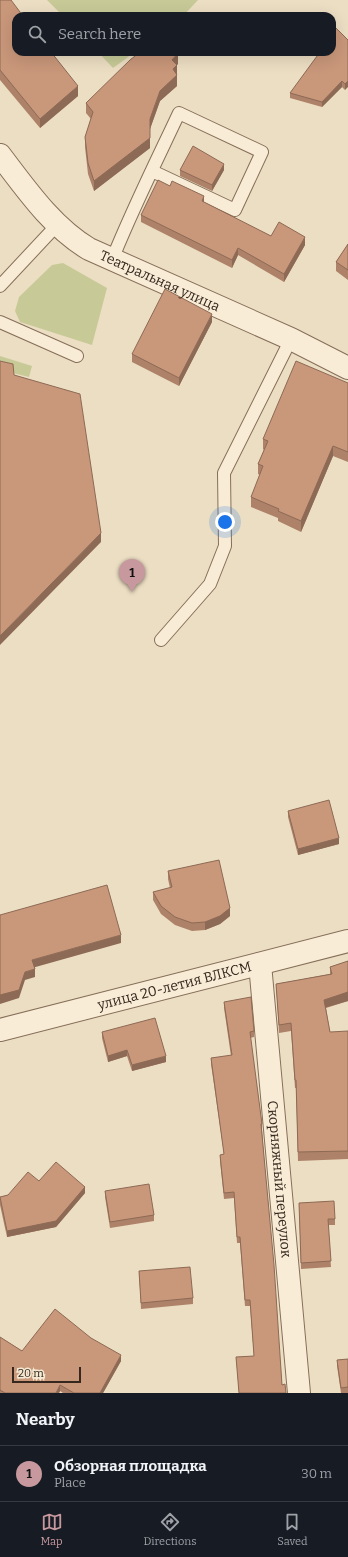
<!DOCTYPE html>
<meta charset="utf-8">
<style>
:root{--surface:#171b24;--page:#20242c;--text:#f1f3f6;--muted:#9ea1a6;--line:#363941;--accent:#c7999e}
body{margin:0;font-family:Bitter,serif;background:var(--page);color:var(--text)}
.scale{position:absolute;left:12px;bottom:10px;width:69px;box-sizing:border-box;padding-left:4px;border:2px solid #36281e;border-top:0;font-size:11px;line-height:14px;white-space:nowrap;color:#36281e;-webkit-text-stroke:3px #f4e9d2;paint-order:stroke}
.you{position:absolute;left:225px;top:522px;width:14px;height:14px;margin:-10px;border:3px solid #fff;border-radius:50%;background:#1a73e8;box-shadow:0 0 0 6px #1a73e833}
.badge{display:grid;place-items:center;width:26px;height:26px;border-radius:50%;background:var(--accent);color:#111;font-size:13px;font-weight:700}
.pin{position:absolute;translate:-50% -33px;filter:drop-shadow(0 1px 2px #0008)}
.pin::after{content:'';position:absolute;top:21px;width:14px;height:12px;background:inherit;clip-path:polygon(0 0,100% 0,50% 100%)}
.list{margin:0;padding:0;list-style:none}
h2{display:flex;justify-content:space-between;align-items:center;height:52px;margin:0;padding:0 16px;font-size:17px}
h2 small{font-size:13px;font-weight:400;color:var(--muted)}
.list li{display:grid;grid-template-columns:26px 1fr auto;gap:12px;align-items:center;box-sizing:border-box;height:56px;padding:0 16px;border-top:1px solid var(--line)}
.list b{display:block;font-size:15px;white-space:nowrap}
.list p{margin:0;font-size:13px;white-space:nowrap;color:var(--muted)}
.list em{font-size:13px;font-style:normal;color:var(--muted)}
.icon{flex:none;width:22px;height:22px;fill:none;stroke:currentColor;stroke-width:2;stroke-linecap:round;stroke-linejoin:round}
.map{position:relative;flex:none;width:348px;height:1393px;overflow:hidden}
.search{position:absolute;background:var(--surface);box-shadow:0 4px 16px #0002;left:12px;right:12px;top:12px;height:44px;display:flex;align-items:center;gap:10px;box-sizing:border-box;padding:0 14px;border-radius:12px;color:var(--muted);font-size:15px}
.sheet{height:108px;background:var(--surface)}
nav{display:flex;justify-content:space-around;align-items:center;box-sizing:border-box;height:56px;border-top:1px solid var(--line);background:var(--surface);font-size:11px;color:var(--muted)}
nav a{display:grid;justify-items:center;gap:2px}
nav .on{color:var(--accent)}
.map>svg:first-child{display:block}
.green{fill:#c7ca97}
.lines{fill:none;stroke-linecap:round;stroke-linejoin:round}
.service-casing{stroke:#866f5a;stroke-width:14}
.minor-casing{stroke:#866f5a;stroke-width:24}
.tertiary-casing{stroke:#866f5a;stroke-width:24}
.service{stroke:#f8ecd6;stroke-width:12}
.minor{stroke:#f8ecd6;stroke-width:22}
.tertiary{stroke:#f8ecd6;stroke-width:22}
.wall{fill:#ad8269}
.shaded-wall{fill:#8d6a55}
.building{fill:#c9977a;stroke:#8d6a55}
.labels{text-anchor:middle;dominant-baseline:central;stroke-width:3;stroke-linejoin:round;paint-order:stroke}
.street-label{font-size:14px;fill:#36281e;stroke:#f4e9d2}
</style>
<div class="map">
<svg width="348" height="1393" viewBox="0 0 348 1393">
<rect width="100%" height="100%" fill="#ecdec3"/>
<!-- green -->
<path class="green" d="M47,0H198L183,16H63Z
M98,52H135L113,68Z
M63,263L107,288L92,345L20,322L15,311L19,297L52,265Z
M0,356L32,366L29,377L0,370Z"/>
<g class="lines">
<defs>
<path id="service" d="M112,260C132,210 156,162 179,113L262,152L235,210L152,171
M0,286L57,225
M0,322L77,356
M161,640L210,584L225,546L224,473L291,339"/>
<g id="minor">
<path id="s1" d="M260,964L299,1393"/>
</g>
<g id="tertiary">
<path id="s2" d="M0,155C26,189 52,227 89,249L291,339L348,368"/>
<path id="s3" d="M0,1030L348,941"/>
</g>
</defs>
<!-- service casing -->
<use href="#service" class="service-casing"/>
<!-- minor casing -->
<use href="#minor" class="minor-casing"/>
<!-- tertiary casing -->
<use href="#tertiary" class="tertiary-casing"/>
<!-- service -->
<use href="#service" class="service"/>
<!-- minor -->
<use href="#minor" class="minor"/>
<!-- tertiary -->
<use href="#tertiary" class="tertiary"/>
</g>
<!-- wall -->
<path class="wall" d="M0,0L78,96L40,128L0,80Z
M348,40L345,90L342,87L322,107L290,98V93Z
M178,64L177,65V86L160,101L150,129V148L94,191L88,174L85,147V137L91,119L86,113V103Z
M180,170H224L212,191L180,176Z
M170,186L271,236L305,245L284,282L238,255L232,268L141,222V215Z
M348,244V280L336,271V262Z
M212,322L179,386L132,362V354Z
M348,383V462L333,456L301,532L278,521V518L251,507V497L260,475L258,474V464L264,450L263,449V439Z
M288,811L339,844L298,855L288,817Z
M168,871L230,916L220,924L205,930L192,931L175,925L161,914L153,900V892L170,888L168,879Z
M348,961V1001L326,1008L330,1032L348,1036V1159L298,1161L296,1088H295L291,1031L279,1033L276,984L330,974V967Z
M224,1002L254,1031V1037L250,1038L262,1124V1130L282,1385L286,1393H239L236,1357L254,1356L250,1306H245L240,1243H237L234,1198L224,1199L220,1161V1155L224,1154L211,1064V1058L231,1056L224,1008Z
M102,1032L166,1062L132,1071L127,1056L108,1062L102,1038Z
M39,1181L85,1193L56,1227L7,1237L0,1205V1197L8,1195Z
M105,1191L154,1215V1221L110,1228L105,1197Z
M299,1203L335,1219V1225H328L331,1267L301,1269Z
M139,1271L193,1298V1304L141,1309Z
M0,1337L22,1351L91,1338L121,1361L103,1393H63L60,1391L59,1393H0Z
M348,1359V1393H341L337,1366V1360Z"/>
<!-- shaded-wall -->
<path class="shaded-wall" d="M178,53V64L175,67L177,65V86L160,101L150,129V119L160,91L172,60Z
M342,81V87L322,107V102Z
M348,81V87L345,90V84Z
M78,86V96L40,128V119Z
M150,138V148L94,191V181Z
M224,164V170L212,191V185Z
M204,196V204L202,201Z
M305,237V245L284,282V274Z
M238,248V255L232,268V260Z
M212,314V322L179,386V378Z
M333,446V456L301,532V521Z
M101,533V542L0,645V636Z
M339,838V844L298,855V849Z
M230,908V916L220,924L205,930V922Z
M121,935V943L32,968V960Z
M35,969V977L25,980L19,998L0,1004V995L25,972Z
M348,992V1001L324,1008V1000Z
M127,1050V1056L108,1062V1056Z
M166,1056V1062L132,1071V1065Z
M85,1187V1193L56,1227L7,1237V1231Z
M121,1355V1361L103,1393H100Z
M60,1385V1391L59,1393H56Z"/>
<!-- building -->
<path class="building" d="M0,0H11L23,16H16V52H51L78,86L40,119L0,70Z
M332,24L348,40V81L345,84L342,81L322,102L290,93L320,52H332Z
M140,52H177L178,53L172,60L177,65L173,69L177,75L160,91L150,119V138L94,181L88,163L85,137L93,112L86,103L130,60Z
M193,146L224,164L212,185L180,170Z
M158,180L170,186L172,181L204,196L202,201L271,236L279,222L305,237L284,274L238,248L232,260L141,215Z
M348,244V270L336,262Z
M165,289L212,314L179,378L132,354Z
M0,361L13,364L14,375L80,394L101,533L0,636Z
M296,361L348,383V452L333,446L301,521L278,511L279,509L251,497L263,466L258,464L268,441L263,439Z
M329,800L339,838L298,849L288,811Z
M219,860L230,908L220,916L205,922L192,923L175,917L161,906L153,892L172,887L168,871Z
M107,885L121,935L32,960L35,969L25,972L19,990L0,995V915Z
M348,961V992L324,1000L330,1032L348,1031V1151L298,1152L296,1080H295L291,1023L279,1025L276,984L332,974L330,967Z
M251,997L254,1031L250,1032L262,1124H261L274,1265L282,1385L285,1384L286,1393H239L236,1357L254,1356L250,1300H245L240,1237H237L234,1192L224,1193L220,1155L224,1154L211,1058L232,1055L224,1002Z
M155,1018L166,1056L132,1065L127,1050L108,1056L102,1032Z
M56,1162L85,1187L56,1221L7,1231L0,1197L8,1195L28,1172L39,1181Z
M149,1184L154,1215L110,1222L105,1191Z
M334,1201L335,1219H328L331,1261L301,1263L299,1203Z
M190,1267L193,1298L141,1303L139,1271Z
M55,1309L91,1338L121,1355L100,1393H74L60,1385L56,1393H5L0,1390V1337L22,1351Z
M348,1359V1387L341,1388L337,1360Z"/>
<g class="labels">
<!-- street labels -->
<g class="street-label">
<text stroke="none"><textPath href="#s2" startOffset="208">Театральная улица</textPath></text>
<text stroke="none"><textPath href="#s3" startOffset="180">улица 20-летия ВЛКСМ</textPath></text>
<text stroke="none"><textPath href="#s1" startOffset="216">Скорняжный переулок</textPath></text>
</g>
</g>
</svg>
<div class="scale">20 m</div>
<div class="you"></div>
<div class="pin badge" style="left:132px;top:592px">1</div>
<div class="search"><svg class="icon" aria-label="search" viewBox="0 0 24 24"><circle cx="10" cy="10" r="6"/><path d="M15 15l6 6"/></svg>Search here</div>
</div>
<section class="sheet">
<h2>Nearby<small></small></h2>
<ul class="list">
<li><span class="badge">1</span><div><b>Обзорная площадка</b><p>Place</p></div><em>30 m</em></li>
</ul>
</section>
<nav>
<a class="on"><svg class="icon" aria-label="map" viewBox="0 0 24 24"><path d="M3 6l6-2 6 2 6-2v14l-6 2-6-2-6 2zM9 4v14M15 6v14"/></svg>Map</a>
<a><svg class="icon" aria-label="directions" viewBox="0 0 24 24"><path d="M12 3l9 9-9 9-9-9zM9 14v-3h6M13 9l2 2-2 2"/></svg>Directions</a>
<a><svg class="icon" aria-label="saved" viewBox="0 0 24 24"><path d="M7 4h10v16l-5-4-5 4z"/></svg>Saved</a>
</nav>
